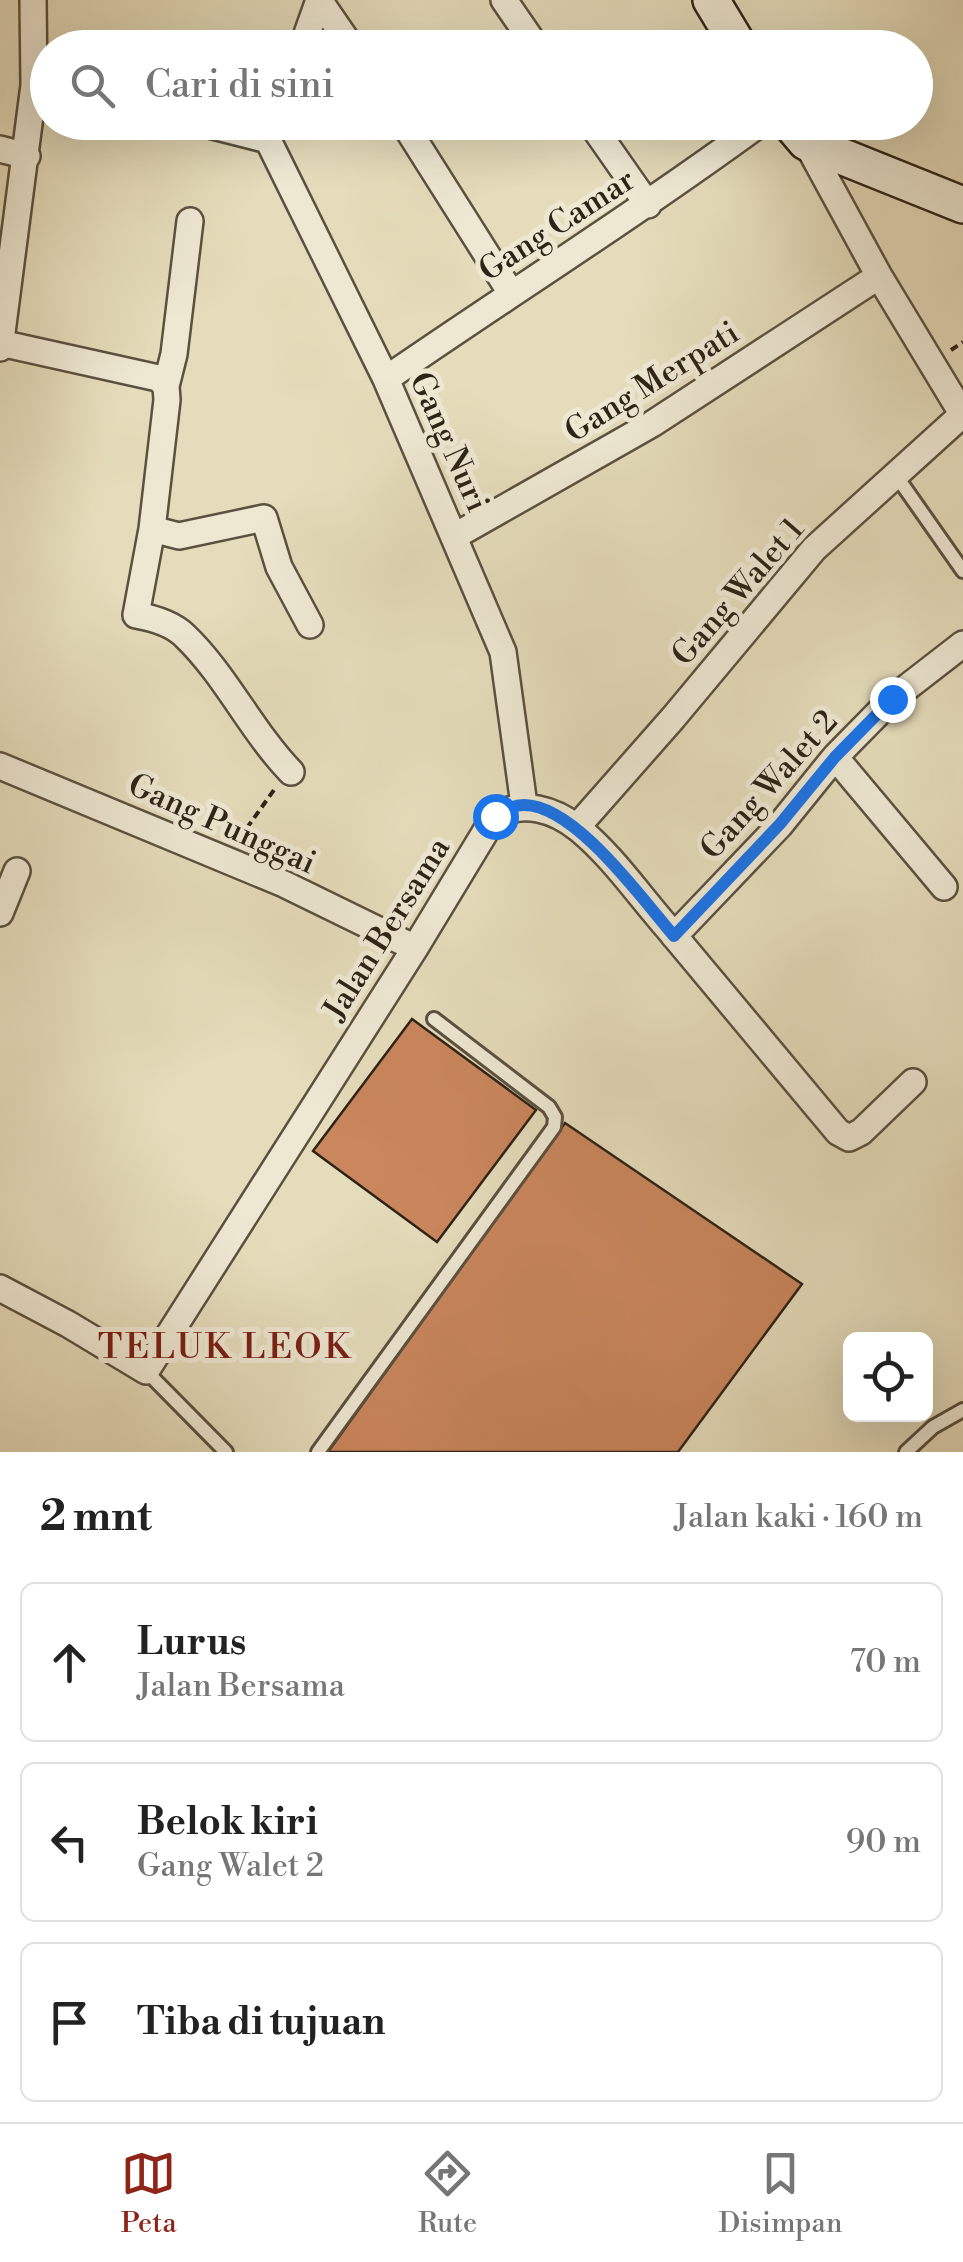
<!DOCTYPE html>
<html lang="id">
<meta charset="utf-8">
<style>
:root{--surface:#fff;--page:#f6f6f6;--text:#222;--muted:#767676;--line:#e0e0e0;--accent:#8f2418}
body{margin:0;font-family:"Libre Bodoni",serif;background:var(--page);color:var(--text)}
.controls{position:absolute;right:30px;bottom:30px;display:grid;overflow:hidden;border-radius:15px;box-shadow:0 10px 40px #0002}
.controls button{width:90px;height:90px;display:grid;place-items:center;padding:0;border:0;border-bottom:2px solid var(--line);background:var(--surface);color:var(--text);font:50px sans-serif}
.stop{position:absolute;width:30px;height:30px;margin:-22px;border:8px solid #1a73e8;border-radius:50%;background:#fff}
.stop.end{background:#1a73e8;border-color:#fff;box-shadow:0 2px 10px #0008}
.list{margin:0;padding:0;list-style:none}
h2{display:flex;justify-content:space-between;align-items:center;height:130px;margin:0;padding:0 40px;font-size:42px}
h2 small{font-size:32px;font-weight:400;color:var(--muted)}
.list li{display:grid;grid-template-columns:65px 1fr auto;gap:30px;align-items:center;box-sizing:border-box;height:160px;margin:0 20px 20px;padding:0 20px;border:2px solid var(--line);border-radius:15px}
.list b{display:block;font-size:38px;white-space:nowrap}
.list p{margin:0;font-size:32px;white-space:nowrap;color:var(--muted)}
.list em{font-size:32px;font-style:normal;color:var(--muted)}
.icon{flex:none;width:55px;height:55px;fill:none;stroke:currentColor;stroke-width:2;stroke-linecap:round;stroke-linejoin:round}
.map{position:relative;flex:none;width:963px;height:1452px;overflow:hidden}
.search{position:absolute;background:var(--surface);box-shadow:0 10px 40px #0002;left:30px;right:30px;top:30px;height:110px;display:flex;align-items:center;gap:25px;box-sizing:border-box;padding:0 35px;border-radius:55px;color:var(--muted);font-size:38px}
.sheet{height:670px;background:var(--surface)}
nav{display:flex;justify-content:space-around;align-items:center;box-sizing:border-box;height:140px;border-top:2px solid var(--line);background:var(--surface);font-size:28px;color:var(--muted)}
nav a{display:grid;justify-items:center;gap:5px}
nav .on{color:var(--accent)}
.map>svg:first-child{display:block}
.building{fill:#ca865d;stroke:#2d2316;stroke-width:2.5}
.lines{fill:none;stroke-linecap:round;stroke-linejoin:round}
.lane-casing{stroke:#5b513f;stroke-width:18}
.street-casing{stroke:#5b513f;stroke-width:30}
.secondary-casing{stroke:#2d2316;stroke-width:40}
.path{stroke:#2d2316;stroke-width:4;stroke-dasharray:8 5;stroke-linecap:butt}
.lane{stroke:#eee8d3;stroke-width:12}
.street{stroke:#eee8d3;stroke-width:25}
.secondary{stroke:#eee8d3;stroke-width:35}
.route{stroke:#1a73e8;stroke-width:12}
.labels{text-anchor:middle;dominant-baseline:central;stroke-width:10;stroke-linejoin:round;paint-order:stroke}
.street-label{font-size:32px;fill:#2d2316;stroke:#eee8d3}
.neighbourhood-label{font-size:35px;letter-spacing:2.5px;fill:#7a1f14;stroke:#eee8d3}
</style>
<div class="map">
<svg width="963" height="1452" viewBox="0 0 963 1452">
<rect width="100%" height="100%" fill="#e5dcbb"/>
<filter id="stains"><feTurbulence type="fractalNoise" baseFrequency=".002" numOctaves="4"/><feColorMatrix values="0 0 0 0 .2 0 0 0 0 .09 0 0 0 0 .02 0 0 0 .5 -.17"/></filter>
<radialGradient id="worn" r=".72"><stop offset=".6" stop-color="#630" stop-opacity="0"/><stop offset="1" stop-color="#630" stop-opacity=".3"/></radialGradient>
<!-- building -->
<path class="building" d="M412,1019L536,1110L437,1242L313,1151Z
M565,1123L802,1284L678,1452H328Z"/>
<g class="lines">
<defs>
<path id="lane" d="M895,474L963,571
M146,1371L226,1452
M318,1452L554,1127L555,1117L549,1107L434,1019
M906,1452L933,1427L963,1410"/>
<path id="street" d="M319,0L352,48
M504,0L537,48
M302,48L319,0
M197,122L268,140
M274,122L268,140L386,379L503,652L524,805
M403,122L511,293
M590,122L648,205
M806,142L879,276L963,415
M0,149L27,156
M0,343L158,378L166,386L167,400L152,529L136,615C153,618 172,623 185,636C225,674 252,732 291,772
M0,348L34,85L33,0
M386,379C511,293 639,212 762,122
M166,386L174,354L190,221
M152,529L179,536L264,518L279,567L310,625
M455,536L652,424L879,276
M835,757L944,887
M0,766L284,884L415,948
M577,827L673,718L814,549L963,414
M0,913L17,871
M674,936L780,825L835,757L892,699L963,644
M0,1288L68,1324L146,1371L415,948L495,816C523,800 554,809 579,829C612,856 638,894 666,926C723,994 780,1063 838,1132L849,1138L861,1132L913,1082"/>
<path id="secondary" d="M711,0L740,48
M789,122L806,142L963,205"/>
</defs>
<!-- lane casing -->
<use href="#lane" class="lane-casing"/>
<!-- street casing -->
<use href="#street" class="street-casing"/>
<!-- secondary casing -->
<use href="#secondary" class="secondary-casing"/>
<!-- path -->
<path class="path" d="M951,350L963,342
M239,839L274,790"/>
<!-- lane -->
<use href="#lane" class="lane"/>
<!-- street -->
<use href="#street" class="street"/>
<!-- secondary -->
<use href="#secondary" class="secondary"/>
</g>
<g class="lines">
<!-- route -->
<path class="route" d="M495,816C504,811 513,805 524,805C575,805 642,899 674,936L780,824L835,757L892,699"/>
</g>
<g class="labels">
<!-- street labels -->
<g class="street-label">
<text transform="translate(557 225) rotate(-33)">Gang Camar</text>
<text transform="translate(652 382) rotate(-32)">Gang Merpati</text>
<text transform="translate(449 442) rotate(66)">Gang Nuri</text>
<text transform="translate(738 592) rotate(-49)">Gang Walet 1</text>
<text transform="translate(769 785) rotate(-48)">Gang Walet 2</text>
<text transform="translate(222 824) rotate(24)">Gang Punggai</text>
<text transform="translate(387 929) rotate(-58)">Jalan Bersama</text>
</g>
<!-- neighbourhood labels -->
<g class="neighbourhood-label">
<text x="225" y="1347">TELUK LEOK</text>
</g>
</g>
<rect width="100%" height="100%" filter="url(#stains)"/>
<rect width="100%" height="100%" fill="url(#worn)"/>
</svg>
<div class="controls">
<button><svg class="icon" aria-label="locate" viewBox="0 0 24 24"><circle cx="12" cy="12" r="6"/><path d="M12 2v4M12 18v4M2 12h4M18 12h4"/></svg></button>
</div>
<div class="stop" style="left:495px;top:816px"></div>
<div class="stop end" style="left:892px;top:699px"></div>
<div class="search"><svg class="icon" aria-label="search" viewBox="0 0 24 24"><circle cx="10" cy="10" r="6"/><path d="M15 15l6 6"/></svg>Cari di sini</div>
</div>
<section class="sheet">
<h2>2 mnt<small>Jalan kaki · 160 m</small></h2>
<ul class="list">
<li><svg class="icon" aria-label="ahead" viewBox="0 0 24 24"><path d="M12 20V5M6 11l6-6 6 6"/></svg><div><b>Lurus</b><p>Jalan Bersama</p></div><em>70 m</em></li>
<li><svg class="icon" aria-label="left" viewBox="0 0 24 24"><path d="M17 20v-9H6M10 6l-5 5 5 5"/></svg><div><b>Belok kiri</b><p>Gang Walet 2</p></div><em>90 m</em></li>
<li><svg class="icon" aria-label="arrive" viewBox="0 0 24 24"><path d="M6 21V4h12l-3 4 3 4H6"/></svg><div><b>Tiba di tujuan</b></div></li>
</ul>
</section>
<nav>
<a class="on"><svg class="icon" aria-label="map" viewBox="0 0 24 24"><path d="M3 6l6-2 6 2 6-2v14l-6 2-6-2-6 2zM9 4v14M15 6v14"/></svg>Peta</a>
<a><svg class="icon" aria-label="directions" viewBox="0 0 24 24"><path d="M12 3l9 9-9 9-9-9zM9 14v-3h6M13 9l2 2-2 2"/></svg>Rute</a>
<a><svg class="icon" aria-label="saved" viewBox="0 0 24 24"><path d="M7 4h10v16l-5-4-5 4z"/></svg>Disimpan</a>
</nav>
